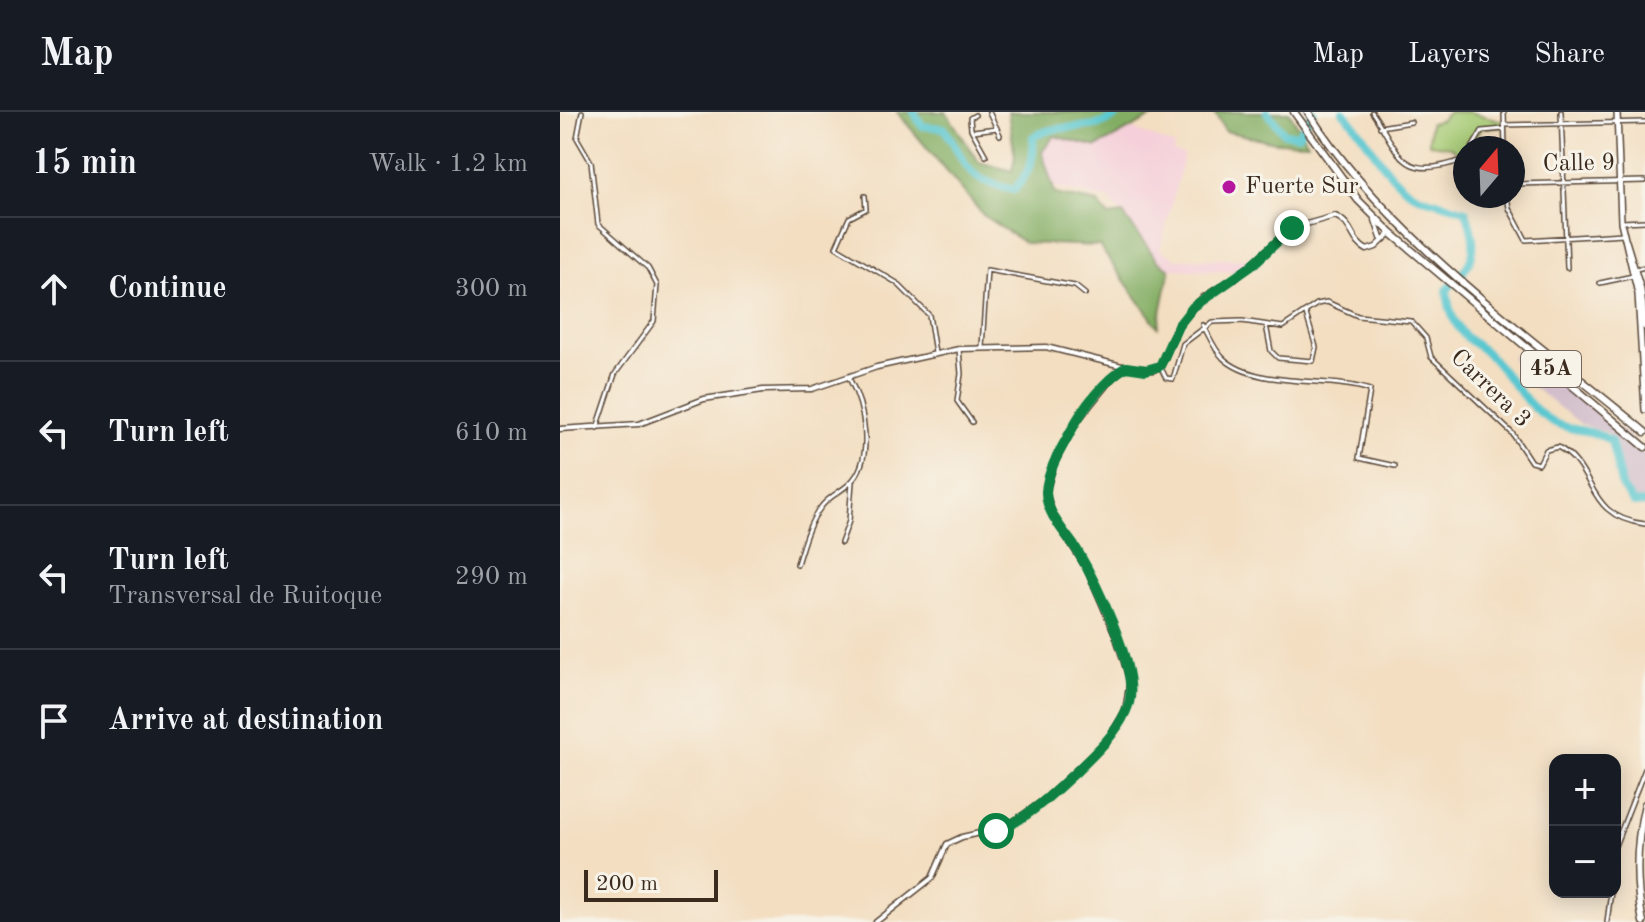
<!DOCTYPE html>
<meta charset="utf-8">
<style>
:root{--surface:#171b24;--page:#20242c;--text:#f1f3f6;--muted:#9ea1a6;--line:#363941}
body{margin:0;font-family:"Old Standard TT",serif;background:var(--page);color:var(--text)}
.controls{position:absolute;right:24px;bottom:24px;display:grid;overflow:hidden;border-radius:16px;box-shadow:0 4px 20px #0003}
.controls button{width:72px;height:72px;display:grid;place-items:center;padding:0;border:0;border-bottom:2px solid var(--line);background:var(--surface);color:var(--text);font:40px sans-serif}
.compass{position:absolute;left:893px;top:24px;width:72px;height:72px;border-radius:50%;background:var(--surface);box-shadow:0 4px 20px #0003;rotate:19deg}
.scale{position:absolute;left:24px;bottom:20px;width:134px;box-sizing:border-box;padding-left:8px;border:4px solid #3b2a1e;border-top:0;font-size:22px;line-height:28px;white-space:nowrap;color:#3b2a1e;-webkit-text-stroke:6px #f7f3e8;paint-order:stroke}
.stop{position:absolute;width:24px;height:24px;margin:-18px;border:6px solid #0b8043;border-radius:50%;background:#fff}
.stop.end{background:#0b8043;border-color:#fff;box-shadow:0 2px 8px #0008}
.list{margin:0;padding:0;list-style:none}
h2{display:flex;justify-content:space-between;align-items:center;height:104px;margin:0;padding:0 32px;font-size:34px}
h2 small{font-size:26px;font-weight:400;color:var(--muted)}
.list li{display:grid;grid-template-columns:52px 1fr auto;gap:24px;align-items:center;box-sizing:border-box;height:144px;padding:0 32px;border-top:2px solid var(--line)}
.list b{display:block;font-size:30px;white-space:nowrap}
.list p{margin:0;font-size:26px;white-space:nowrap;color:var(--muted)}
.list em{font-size:26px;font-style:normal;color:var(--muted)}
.icon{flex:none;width:44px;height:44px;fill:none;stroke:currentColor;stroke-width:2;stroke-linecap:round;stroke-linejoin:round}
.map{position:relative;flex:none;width:1085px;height:810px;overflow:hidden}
header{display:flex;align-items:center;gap:48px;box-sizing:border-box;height:112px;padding:0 40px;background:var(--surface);border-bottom:2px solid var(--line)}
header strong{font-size:38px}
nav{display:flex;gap:44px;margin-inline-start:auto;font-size:28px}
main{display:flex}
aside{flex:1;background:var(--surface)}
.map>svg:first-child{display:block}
.built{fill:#f5cfd9}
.industrial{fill:#d1bdcb}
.green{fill:#a4c972;stroke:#707a48;stroke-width:2}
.forest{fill:#83ad64;stroke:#5f6c41;stroke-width:2}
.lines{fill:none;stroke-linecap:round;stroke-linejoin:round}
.river{stroke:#5ac7d0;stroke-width:8}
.minor-casing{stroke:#574536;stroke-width:6}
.tertiary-casing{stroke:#574536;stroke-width:7}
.secondary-casing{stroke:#574536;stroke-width:8}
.trunk-casing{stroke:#574536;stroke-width:9}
.minor{stroke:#fff;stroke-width:3}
.tertiary{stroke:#fff;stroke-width:4}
.secondary{stroke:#fff;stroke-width:5}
.trunk{stroke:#fff;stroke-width:6}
.route{stroke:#0b8043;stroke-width:10}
.poi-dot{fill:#b5179e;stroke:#f7f3e8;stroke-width:3}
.labels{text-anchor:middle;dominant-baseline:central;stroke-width:6;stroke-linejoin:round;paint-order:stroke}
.shield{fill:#f7f3e8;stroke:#73665b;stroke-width:2}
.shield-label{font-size:22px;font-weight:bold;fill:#3b2a1e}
.street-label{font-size:24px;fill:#3b2a1e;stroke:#f7f3e8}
.poi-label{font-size:24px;fill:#3b2a1e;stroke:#f7f3e8;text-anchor:start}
</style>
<header>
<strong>Map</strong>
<nav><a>Map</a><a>Layers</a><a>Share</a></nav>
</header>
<main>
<aside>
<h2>15 min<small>Walk · 1.2 km</small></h2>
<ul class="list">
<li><svg class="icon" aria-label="ahead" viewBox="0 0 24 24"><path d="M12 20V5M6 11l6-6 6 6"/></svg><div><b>Continue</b></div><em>300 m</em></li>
<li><svg class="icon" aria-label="left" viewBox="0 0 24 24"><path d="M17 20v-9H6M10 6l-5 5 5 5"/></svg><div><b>Turn left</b></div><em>610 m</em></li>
<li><svg class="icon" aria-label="left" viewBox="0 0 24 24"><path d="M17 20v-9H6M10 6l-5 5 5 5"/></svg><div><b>Turn left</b><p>Transversal de Ruitoque</p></div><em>290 m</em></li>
<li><svg class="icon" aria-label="arrive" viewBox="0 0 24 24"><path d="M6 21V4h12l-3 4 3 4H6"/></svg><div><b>Arrive at destination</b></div></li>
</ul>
</aside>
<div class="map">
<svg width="1085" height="810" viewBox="0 0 1085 810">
<rect width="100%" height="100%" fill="#f7f3e8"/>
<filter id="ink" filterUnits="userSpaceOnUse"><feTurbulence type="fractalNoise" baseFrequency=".0125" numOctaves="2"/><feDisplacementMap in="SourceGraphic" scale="16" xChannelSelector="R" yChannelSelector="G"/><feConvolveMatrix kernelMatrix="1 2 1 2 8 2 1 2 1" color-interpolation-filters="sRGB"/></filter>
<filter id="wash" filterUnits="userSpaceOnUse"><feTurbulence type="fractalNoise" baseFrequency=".006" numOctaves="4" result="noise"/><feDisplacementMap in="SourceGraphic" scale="32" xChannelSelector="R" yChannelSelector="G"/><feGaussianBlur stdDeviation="1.8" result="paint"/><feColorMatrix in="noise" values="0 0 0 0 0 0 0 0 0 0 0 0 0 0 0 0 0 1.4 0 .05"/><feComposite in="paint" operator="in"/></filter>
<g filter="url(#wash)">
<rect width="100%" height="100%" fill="#f3dec1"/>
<!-- built -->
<path class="built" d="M573,17L615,34L613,40L624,43L600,138L617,147H690L678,160L610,157L598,149L550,88L491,74L482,40L494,24L537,35Z"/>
<!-- industrial -->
<path class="industrial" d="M960,234L1085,338V391H1074L1066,385L1048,321L1021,312L964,268L968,261L951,246Z"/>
<!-- green -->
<path class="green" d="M889,0H909L943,9V15L922,16L902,43L891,35L869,32L870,11L881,8Z"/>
<!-- forest -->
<path class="forest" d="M337,0H386L419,50L452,59L455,44L448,0H601L537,35L494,24L482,40L495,82L538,91L549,104L563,102L598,149L610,157L598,215L539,134L465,131L424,104Z
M654,0H729L748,31L715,30L665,19Z"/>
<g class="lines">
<!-- river -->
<path class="river" d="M354,0L362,14L384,16C410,55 402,66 454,78C469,61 475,48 473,25C503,7 537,25 560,0
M707,0L724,21L738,23L753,0
M783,0C809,24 825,69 858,84C874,90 890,93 906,99C919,141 916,147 887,178C888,193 893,211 904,223C911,231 921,235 929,243C949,264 963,290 988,307C1008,321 1030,315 1051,329L1062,376L1074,391H1085"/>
</g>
</g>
<g filter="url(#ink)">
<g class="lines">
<defs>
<path id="minor" d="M22,0L17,26L31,50L38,112L88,156L97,173L94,209L55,262L37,316
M429,0L440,23
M812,0C841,42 840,71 905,47
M944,0L945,36
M1001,0L1007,156
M415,3L410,6L411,17L426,44
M944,13L1085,10
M820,15L851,10
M413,19L437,16
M912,36L922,19L944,17
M953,72L1085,69
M305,84L306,97L289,106L276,135L337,171L369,203L375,241
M947,84L949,96L966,128L1063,122
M1061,110L1085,109
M1076,157L1085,155
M1040,171L1073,164
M643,213C649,224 654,237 663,246C696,277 769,264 810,278L799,346L835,354
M706,213L711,239L718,246L753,249L756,235L746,202
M422,235L427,158L515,174L525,182
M399,237L401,262L397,289L412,310
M600,254L606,266L613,267L623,232L652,210L682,209L723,215L757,192L767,190L798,204L851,209L866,226L871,245L952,321L971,350L979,352L986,338L998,335C1038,357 1024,405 1085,412
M281,431L289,409L292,370
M237,452C243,433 248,412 261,395C268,385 280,380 289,372C316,347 304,293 289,266
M1055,734L1085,657
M1047,810L1051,780"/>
<path id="tertiary" d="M815,108L821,126
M0,317L79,312L144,287L203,278L252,277L317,255L399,237L486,235L566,255L594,258L603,250L618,214L642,186L678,164L732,116L775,104C793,111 791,130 807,138L816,135L831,121
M316,810L372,766L387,732L402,725L446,715L487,686L548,628L565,599L570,569L555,522L527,457L493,404L486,380L494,351L515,312L553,265L566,255"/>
<path id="secondary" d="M1057,0L1061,110L1078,182L1085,298
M1066,129L1081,178L1085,215"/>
<path id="trunk" d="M734,0L798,88L831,121L1085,335
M748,0C827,125 971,225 1085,320
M1083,810C1075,772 1076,730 1085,692"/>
</defs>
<!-- minor casing -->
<use href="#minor" class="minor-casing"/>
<!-- tertiary casing -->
<use href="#tertiary" class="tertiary-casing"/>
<!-- secondary casing -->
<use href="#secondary" class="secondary-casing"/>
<!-- trunk casing -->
<use href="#trunk" class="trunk-casing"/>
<!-- minor -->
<use href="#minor" class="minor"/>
<!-- tertiary -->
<use href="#tertiary" class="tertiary"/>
<!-- secondary -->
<use href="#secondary" class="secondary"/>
<!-- trunk -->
<use href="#trunk" class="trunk"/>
</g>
</g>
<g class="lines" filter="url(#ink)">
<!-- route -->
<path class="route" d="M436,719C468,707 493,681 518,658C538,638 560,619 569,591C579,557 535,469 517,438C506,421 486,402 486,380C487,359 501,337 511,319C522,297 545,267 566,255L586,258L600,254L618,214L633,195L690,155L732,116"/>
</g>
<!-- markers -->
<circle class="poi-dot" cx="669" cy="75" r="8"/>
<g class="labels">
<!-- shield labels -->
<rect class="shield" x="961" y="239" width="60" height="36" rx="6"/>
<g class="shield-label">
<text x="991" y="257">45A</text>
</g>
<!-- street labels -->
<g class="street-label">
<text transform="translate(1019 52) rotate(-1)">Calle 9</text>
<text transform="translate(930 277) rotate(44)">Carrera 3</text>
</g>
<!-- poi labels -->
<g class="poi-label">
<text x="685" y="75">Fuerte Sur</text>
</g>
</g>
</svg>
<div class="controls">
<button>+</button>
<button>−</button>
</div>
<svg class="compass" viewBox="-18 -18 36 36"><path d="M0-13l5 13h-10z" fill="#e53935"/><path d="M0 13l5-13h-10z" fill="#9ea1a6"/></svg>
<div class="scale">200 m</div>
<div class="stop" style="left:436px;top:719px"></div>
<div class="stop end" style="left:732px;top:116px"></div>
</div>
</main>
